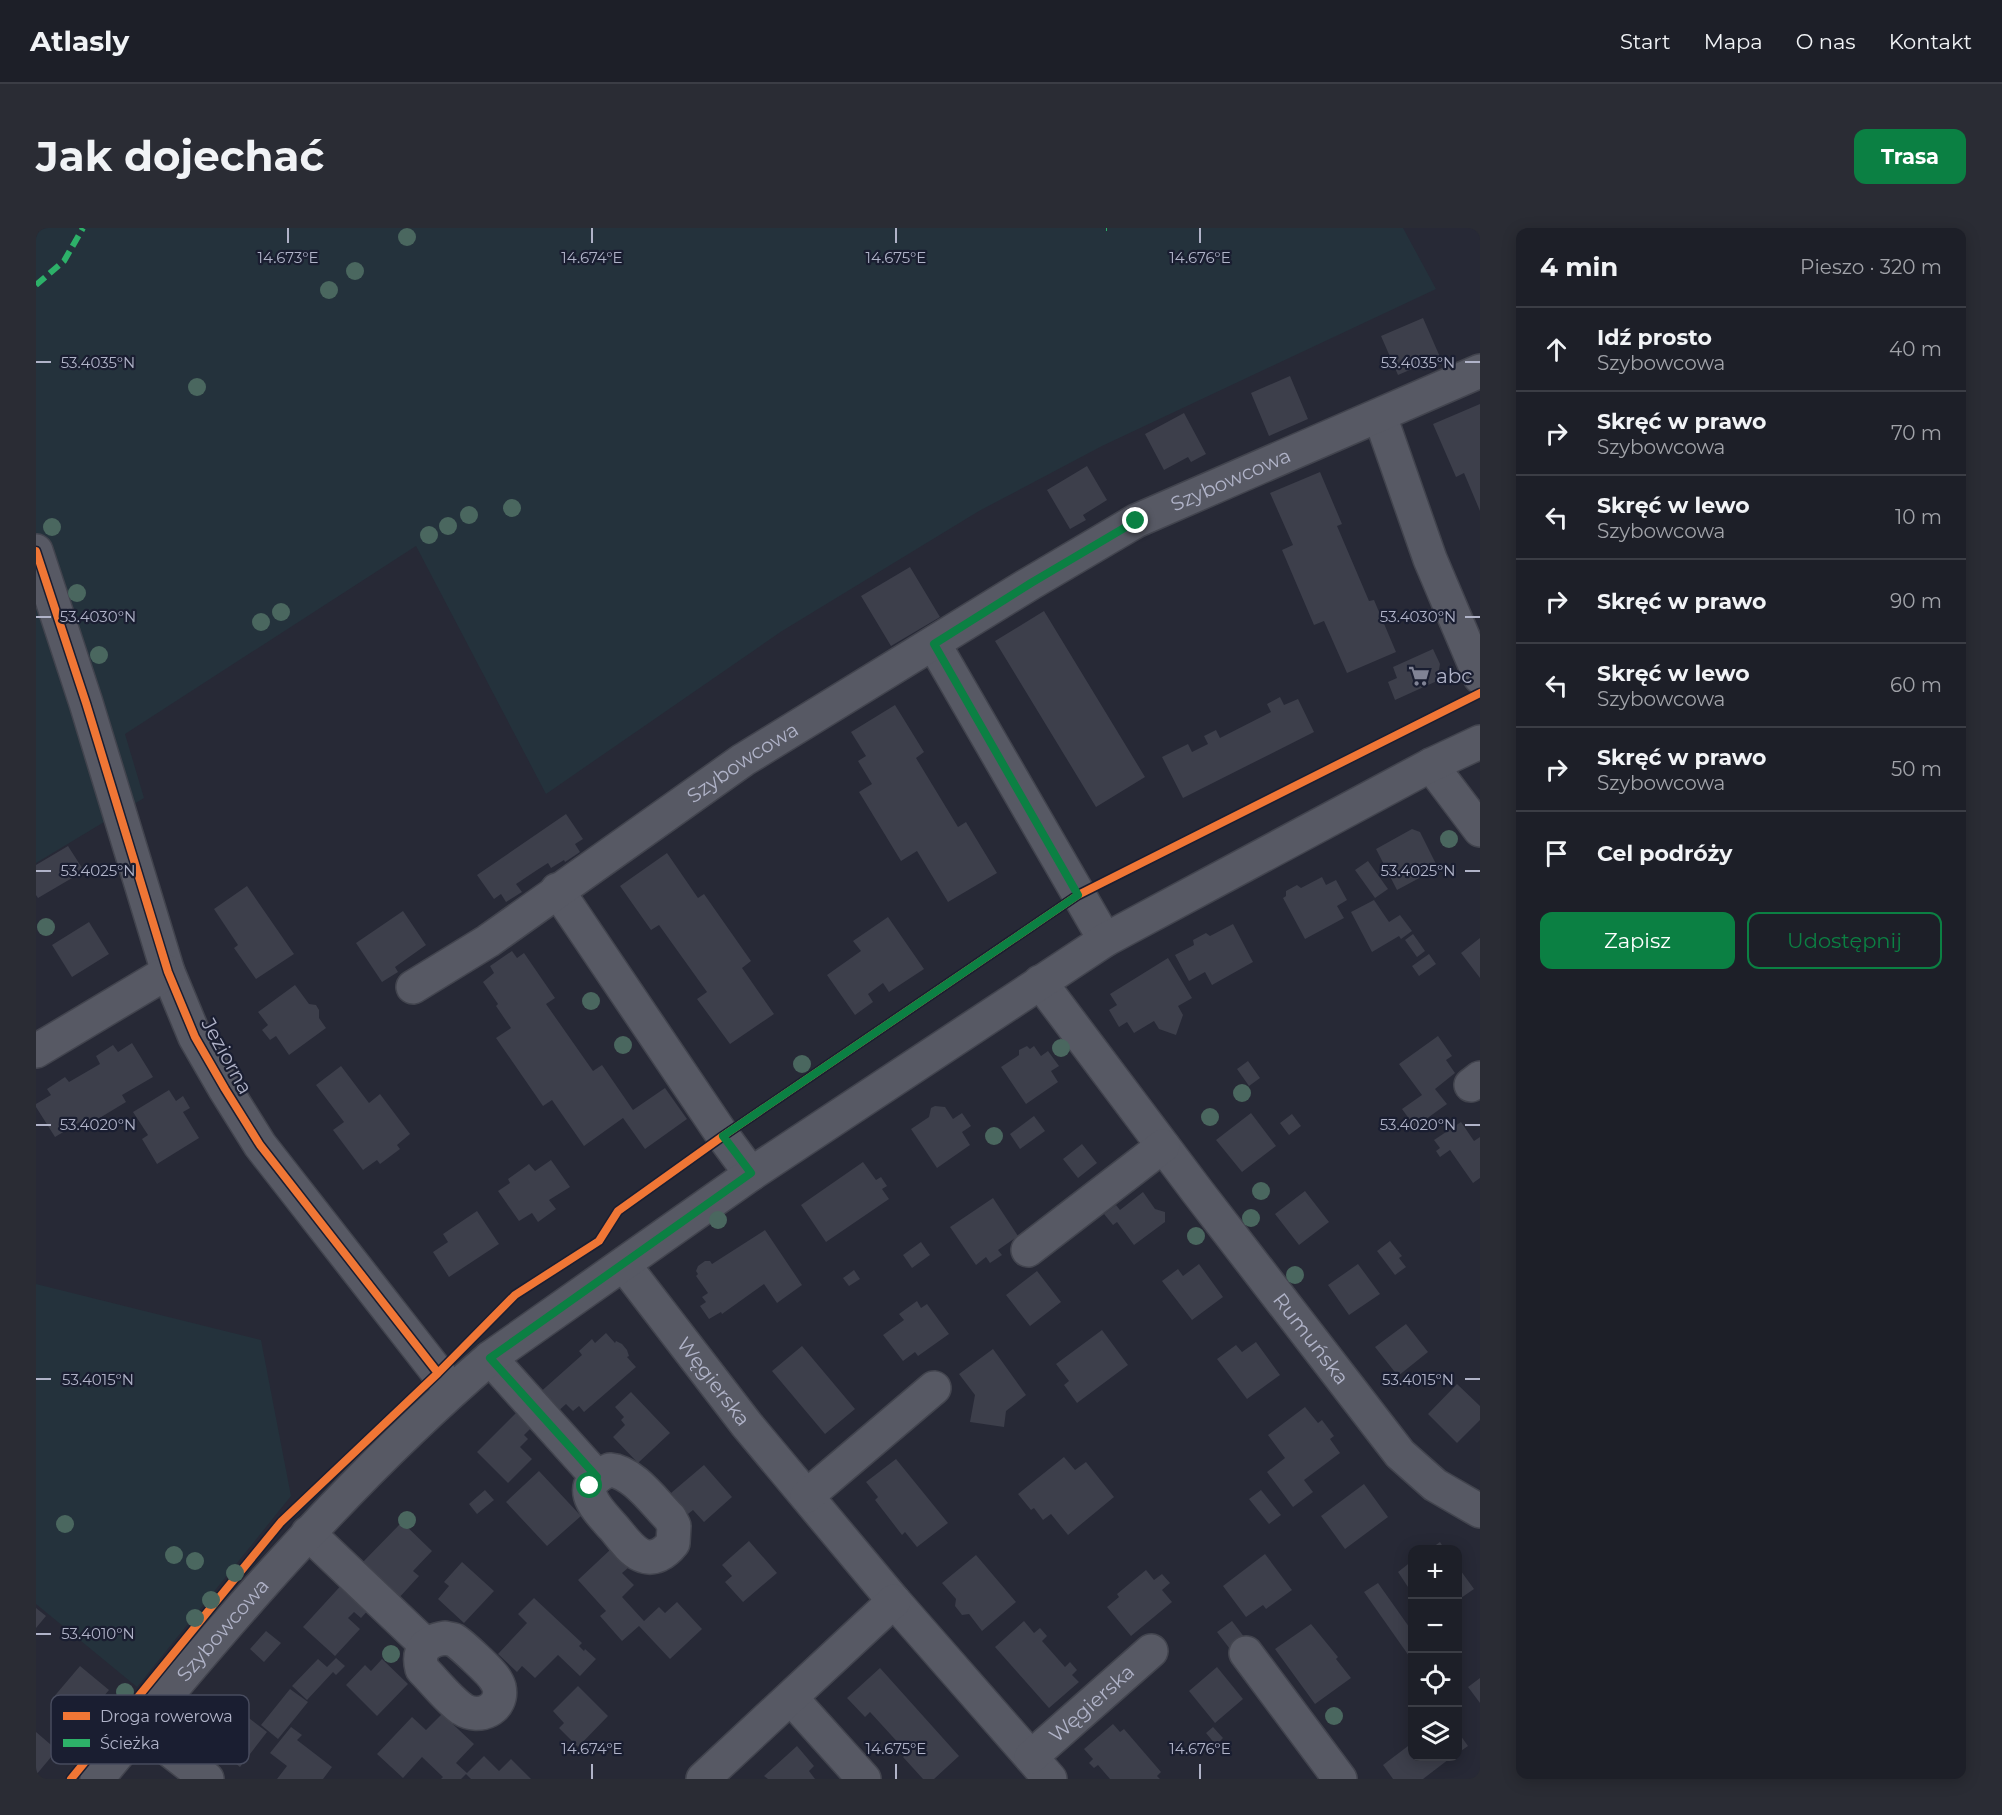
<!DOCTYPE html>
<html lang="pl">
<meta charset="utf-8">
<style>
:root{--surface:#1d1f28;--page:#2a2c34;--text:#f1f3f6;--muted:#a0a2a8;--line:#3b3d45;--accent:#0b8043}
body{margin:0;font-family:Montserrat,sans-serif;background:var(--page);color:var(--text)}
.controls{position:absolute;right:18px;bottom:18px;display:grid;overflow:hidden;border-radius:12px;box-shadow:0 3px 15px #0003}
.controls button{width:54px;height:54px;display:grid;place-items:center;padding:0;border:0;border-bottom:2px solid var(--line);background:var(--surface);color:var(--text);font:30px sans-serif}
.stop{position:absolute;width:18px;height:18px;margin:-14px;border:4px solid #0b8043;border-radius:50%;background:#fff}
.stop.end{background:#0b8043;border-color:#fff;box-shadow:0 2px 6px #0008}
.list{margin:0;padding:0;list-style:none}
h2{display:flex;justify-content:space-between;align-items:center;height:78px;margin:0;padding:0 24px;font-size:26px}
h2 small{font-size:20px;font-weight:400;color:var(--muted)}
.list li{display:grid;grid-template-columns:39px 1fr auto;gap:18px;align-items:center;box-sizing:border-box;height:84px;padding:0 24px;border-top:2px solid var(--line)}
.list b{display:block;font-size:22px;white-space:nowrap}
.list p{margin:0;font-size:20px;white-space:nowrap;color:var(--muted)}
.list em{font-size:20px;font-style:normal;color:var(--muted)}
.actions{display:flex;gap:12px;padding:18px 24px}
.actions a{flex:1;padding:14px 0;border:2px solid var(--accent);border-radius:12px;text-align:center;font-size:21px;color:var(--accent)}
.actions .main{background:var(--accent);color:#fff}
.icon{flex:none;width:33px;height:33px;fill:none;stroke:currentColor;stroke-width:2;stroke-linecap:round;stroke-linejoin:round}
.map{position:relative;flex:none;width:1444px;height:1551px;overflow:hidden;border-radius:12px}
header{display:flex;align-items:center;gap:36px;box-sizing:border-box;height:84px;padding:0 30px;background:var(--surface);border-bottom:2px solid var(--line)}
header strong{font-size:28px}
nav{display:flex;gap:33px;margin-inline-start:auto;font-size:21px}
.intro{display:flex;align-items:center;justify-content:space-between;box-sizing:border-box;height:144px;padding:0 36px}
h1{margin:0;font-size:42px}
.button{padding:15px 27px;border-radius:12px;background:var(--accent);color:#fff;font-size:21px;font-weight:700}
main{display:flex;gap:36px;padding:0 36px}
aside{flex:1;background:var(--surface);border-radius:12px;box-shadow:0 3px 15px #0003}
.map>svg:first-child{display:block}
.green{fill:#24323c}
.building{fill:#3d3f4b}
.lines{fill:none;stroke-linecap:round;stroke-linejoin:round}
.minor-casing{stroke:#42444e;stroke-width:36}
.minor{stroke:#575964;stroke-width:33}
.quiet{stroke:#2db169;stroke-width:6;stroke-dasharray:12 6;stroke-linecap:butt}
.cycleway-casing{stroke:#1a1e31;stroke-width:11}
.cycleway{stroke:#f07635;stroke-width:8}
.tree{fill:#4a675f}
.route{stroke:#0b8043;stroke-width:8}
.ticks{fill:none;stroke:#b0b3c8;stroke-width:2}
.labels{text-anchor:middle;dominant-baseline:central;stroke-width:4.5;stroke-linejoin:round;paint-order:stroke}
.street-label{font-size:20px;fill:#b0b3c8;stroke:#1a1e31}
.poi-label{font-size:20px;fill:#b0b3c8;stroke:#1a1e31;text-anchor:start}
.key{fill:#1a1e31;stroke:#474b5e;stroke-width:1.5}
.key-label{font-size:16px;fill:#b0b3c8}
.ticks-label{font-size:15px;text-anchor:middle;fill:#b0b3c8;stroke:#1a1e31;stroke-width:4.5;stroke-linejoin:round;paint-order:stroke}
</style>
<header>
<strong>Atlasly</strong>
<nav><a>Start</a><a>Mapa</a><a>O nas</a><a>Kontakt</a></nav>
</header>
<div class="intro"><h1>Jak dojechać</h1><a class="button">Trasa</a></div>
<main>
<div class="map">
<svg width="1444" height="1551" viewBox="0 0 1444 1551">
<rect width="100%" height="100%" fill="#272936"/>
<!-- green -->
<path class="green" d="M0,0H1367L1400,61L1066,218L943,283L746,403L510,566L380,318L89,506L108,570L0,635Z
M0,1056L225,1112L255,1268L101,1459L0,1376Z"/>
<!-- building -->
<path class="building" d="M1387,90L1404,129L1362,147L1345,108Z
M1254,148L1272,191L1233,208L1215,165Z
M1444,176V283L1428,245L1420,249L1397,196Z
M1148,185L1170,226L1155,234L1152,229L1128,242L1109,206Z
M1051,238L1071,272L1047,287L1050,292L1034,301L1011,262Z
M1284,244L1306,296L1301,298L1333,373L1338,372L1360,424L1311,445L1288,393L1278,397L1246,322L1257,317L1234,265Z
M874,339L904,389L855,418L825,368Z
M1008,383L1109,549L1060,579L959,413Z
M1397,421L1404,436L1401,453L1359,472L1352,454L1361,450L1357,439Z
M1244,469L1248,477L1262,471L1278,504L1147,570L1126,529L1152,516L1156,524L1172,516L1168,508L1180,502L1184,510L1235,484L1231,476Z
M859,477L888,524L880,530L922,599L930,594L961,645L912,674L881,623L865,633L823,564L836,556L822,533L830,528L815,504Z
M530,586L547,611L539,616L544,624L529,634L528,632L515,640L512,635L501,642L480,656L486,664L470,674L465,666L458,671L441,647Z
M1376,601L1384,604L1402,640L1361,662L1340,621Z
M32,618L48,643L2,670L0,667V637Z
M631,625L662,670L668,666L715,733L706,740L738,786L694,816L661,771L671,764L623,697L615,702L584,658Z
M1332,633L1352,661L1339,670L1319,642Z
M1286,649L1290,657L1300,652L1311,672L1301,678L1308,690L1269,711L1247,670L1250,668V663L1261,657L1265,660Z
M211,658L258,726L220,751L198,720L202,717L178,681Z
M1338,672L1353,694L1364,687L1376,703L1365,711L1363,708L1336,724L1315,684Z
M367,683L390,717L359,739L362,744L346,754L320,715Z
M852,689L888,741L853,764L847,755L832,766L837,774L819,787L791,747L825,723L817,713Z
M53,694L73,726L36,749L16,717Z
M1197,696L1217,734L1176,757L1169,744L1153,753L1139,727L1158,717L1157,712L1170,705L1174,708Z
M1377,706L1389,723L1381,729L1369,712Z
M1444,710V750L1425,725Z
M476,723L481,730L488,725L519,770L510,776L557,843L566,837L597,882L629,860L651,891L609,921L587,890L548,918L516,872L507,878L460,810L475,800L460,778L462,776L447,754L458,745L454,738Z
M1393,726L1400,736L1383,748L1376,738Z
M1132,730L1156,770L1142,778L1147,787L1140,807L1123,801L1118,793L1098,805L1091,794L1083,799L1073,782L1081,777L1074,766Z
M259,757L273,776L280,777L283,782V790L290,800L253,827L240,808L234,812L226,802L232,797L222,784Z
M1402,808L1416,828L1410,832L1419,845L1399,861L1411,876L1379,899L1366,881L1386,867L1363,836Z
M96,815L117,849L86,867L90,874L52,897L49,891L19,909L0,879V876L15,867L11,861L29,849L33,854L64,836L60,828L77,817L82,824Z
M991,818L994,821L998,818L1005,828L1012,823L1023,838L1015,843L1022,854L990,876L965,839L983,827V822Z
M1212,833L1224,850L1213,858L1201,841Z
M305,838L333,875L344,866L374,906L361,917L364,921L344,936L341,932L327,942L297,902L308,894L280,857Z
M133,862L140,873L147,868L154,880L147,884L163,910L121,936L106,911L112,907L97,884Z
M899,878L909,879L917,891L926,885L935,898L926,904L934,917L901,940L875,901L893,889L895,880Z
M1215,885L1240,918L1206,944L1180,912Z
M1256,886L1265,898L1253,907L1244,895Z
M998,888L1009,903L984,921L974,906Z
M1425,894L1438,913L1444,909V950L1437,955L1414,922L1404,929L1400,923L1404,920L1398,912Z
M1046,916L1061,935L1042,950L1027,931Z
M515,932L534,959L513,972L520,981L502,994L496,985L483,993L462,963L474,955L472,951L493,936L499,943Z
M827,934L840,952L845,949L851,958L846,961L853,971L790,1014L765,977Z
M1269,963L1293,994L1263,1017L1239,986Z
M1107,964L1119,981L1129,984V994L1098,1017L1081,994L1077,997L1068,986L1080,977L1084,982Z
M957,970L982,1008L962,1022L966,1027L954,1035L950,1029L940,1037L914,999Z
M441,983L463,1016L413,1049L397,1024L412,1014L407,1006Z
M729,1002L766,1057L741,1075L728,1056L686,1086L685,1084L673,1091L664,1078L670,1074L666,1069L672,1065L660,1048L662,1046L660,1043L662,1038L669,1033H674L676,1036Z
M1354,1013L1366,1028L1363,1030L1370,1039L1359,1047L1341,1023Z
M885,1014L894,1027L876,1040L867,1027Z
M1163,1036L1187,1069L1156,1092L1126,1053L1142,1041L1147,1048Z
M1322,1036L1344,1066L1313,1087L1292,1057Z
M818,1042L824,1051L813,1058L807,1050Z
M1001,1043L1025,1074L994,1098L970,1067Z
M881,1073L885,1080L891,1076L913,1106L882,1128L879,1124L867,1133L847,1107L868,1092L863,1086Z
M1370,1096L1392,1124L1362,1148L1339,1119Z
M1066,1102L1092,1137L1041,1175L1028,1157L1033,1153L1020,1136Z
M570,1105L579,1115L580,1113L586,1116L591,1122L593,1128L591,1129L600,1139L548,1184L543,1178L537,1183L530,1176L519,1186L501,1167L546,1127L543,1123L556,1111L559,1115Z
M1220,1114L1244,1147L1211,1171L1181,1131L1200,1117L1206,1124Z
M766,1118L819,1181L789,1206L736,1143Z
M957,1121L990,1167L970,1183L968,1199L934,1194L939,1167L923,1146Z
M1421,1156L1444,1178V1192L1421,1215L1392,1186Z
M595,1164L634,1205L602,1235L577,1209L589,1197L585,1192L588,1189L579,1179Z
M1269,1179L1282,1195L1286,1192L1298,1208L1294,1211L1304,1225L1268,1252L1277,1264L1257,1279L1231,1244L1249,1230L1232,1207Z
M480,1185L495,1200L488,1207L492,1211L484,1219L496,1231L472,1255L441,1224Z
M1028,1229L1039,1242L1050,1234L1078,1269L1032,1307L1015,1286L1007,1292L998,1280L995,1282L982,1266Z
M860,1231L912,1295L881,1319L869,1304L866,1307L839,1272L842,1269L830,1254Z
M668,1237L696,1269L668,1294L657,1282L652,1286L635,1265Z
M503,1243L545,1288L511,1318L470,1274Z
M1328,1256L1352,1289L1309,1321L1285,1288Z
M449,1262L458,1272L441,1286L433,1276Z
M1225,1262L1245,1287L1233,1296L1213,1271Z
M366,1294L396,1323L377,1343L383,1348L361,1372L324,1337Z
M713,1313L741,1345L707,1374L689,1354L696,1348L686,1337Z
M1404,1314L1409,1322H1393Z
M575,1321L592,1340L586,1345L598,1357L586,1369L608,1393L623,1379L629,1385L641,1374L666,1401L634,1431L603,1398L586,1413L564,1388L570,1383L542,1352Z
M1229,1326L1256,1362L1230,1381L1227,1377L1210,1389L1187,1358Z
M940,1327L980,1374L946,1403L933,1386L926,1387L919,1378L920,1371L906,1355Z
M1376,1333V1365L1362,1344Z
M426,1334L458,1363L428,1395L402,1371L413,1358L408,1354Z
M1422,1339L1438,1361L1422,1372Z
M1110,1342L1118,1352L1126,1346L1134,1355L1126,1362L1136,1374L1095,1408L1071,1379L1083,1369L1081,1366Z
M310,1352L337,1377L325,1390L318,1384L312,1390L324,1401L299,1428L267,1399Z
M1342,1355L1376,1403V1426L1373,1428L1328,1364Z
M498,1370L546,1415L543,1418L548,1423L549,1421L560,1431L544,1448L522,1427L499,1450L486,1438L481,1444L462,1426L491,1395L482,1386Z
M0,1380L10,1388L0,1400Z
M988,1393L998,1405L1004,1400L1011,1408L1006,1413L1029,1439L1034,1434L1041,1442L1036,1447L1043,1454L1013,1480L959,1419Z
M1196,1393L1212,1414L1197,1425L1181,1404Z
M1275,1396L1302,1429L1300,1431L1315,1450L1279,1476L1239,1421Z
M230,1403L245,1415L228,1434L214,1421Z
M300,1430L309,1438L300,1447L297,1444L271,1472L256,1458L282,1431L291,1439Z
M346,1431L372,1456L341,1488L310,1457L329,1437L335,1443Z
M44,1438L73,1462L45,1495L16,1471Z
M1181,1439L1207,1471L1179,1495L1153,1463Z
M844,1440L923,1528L898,1551H887L867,1529L878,1520L872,1514L866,1519L834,1484L829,1489L811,1470Z
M1444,1450V1475L1432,1459Z
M542,1458L572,1488L542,1519L523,1500L528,1495L517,1483Z
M254,1461L272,1474L242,1511L225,1497Z
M197,1478L231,1504L204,1539L170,1512Z
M406,1486L438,1516L420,1535L431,1545L425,1551H405L407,1549L386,1529L367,1550L341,1526L376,1489L390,1502Z
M1077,1496L1084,1504L1088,1501L1125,1544L1121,1548L1124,1551H1074L1062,1537L1058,1540L1053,1535L1057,1531L1048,1521Z
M255,1499L266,1507L261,1512L296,1539L287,1551H241L251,1538L234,1525Z
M1177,1499L1187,1510L1180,1517L1170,1505Z
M0,1504L21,1522L0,1547Z
M1422,1504L1432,1518L1422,1525Z
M1376,1515V1528H1417L1387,1551H1357L1347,1537Z
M761,1518L778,1538L773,1543L779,1551H732L728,1548Z
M448,1528L463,1543L475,1531L495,1551H435L430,1546Z"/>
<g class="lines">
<defs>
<g id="minor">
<path d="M1344,188L1394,331L1444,449"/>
<path d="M0,323L50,475L132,744L159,809L189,861L224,917L416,1163"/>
<path d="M898,416L1069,712"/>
<path d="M1395,537L1444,602"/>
<path d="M521,662L687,908L715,946"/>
<path id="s1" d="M1004,754L1161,963L1364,1226L1399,1257L1444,1283"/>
<path id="s2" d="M377,759L452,713L707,532L995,355L1100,293L1444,143"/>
<path d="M0,823L132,744"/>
<path d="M1435,857L1444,850"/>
<path d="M992,1022L1127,918"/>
<path id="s3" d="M588,1037L711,1197L858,1373L1014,1551"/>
<path d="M454,1130L561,1249"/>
<path d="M574,1242C597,1244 618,1274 634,1290L638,1298L637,1315C629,1325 618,1333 605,1327C594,1322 585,1308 578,1300C561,1281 535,1257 574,1242Z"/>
<path d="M771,1268L898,1160"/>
<path d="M272,1305L390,1417"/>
<path d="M409,1410C412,1411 415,1411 418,1412C425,1416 455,1444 459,1451C460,1452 463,1458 463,1459C468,1481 443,1492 426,1481C412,1471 399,1454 386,1441C381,1422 390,1413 409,1410Z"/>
<path d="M1210,1425L1304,1551"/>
<path d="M755,1470L828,1551"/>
<path d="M104,1499L171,1551"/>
<path id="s4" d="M995,1529L1115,1423"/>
<path id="s5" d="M61,1551C183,1403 308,1255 454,1130L715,946L1069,712L1395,537L1444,514"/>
<path d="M667,1551L858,1373"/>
</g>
</defs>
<!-- minor casing -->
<use href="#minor" class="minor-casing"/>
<!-- minor -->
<use href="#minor" class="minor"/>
<!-- quiet -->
<path class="quiet" d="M1070,0H1071
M0,57L28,33L47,0"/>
<defs>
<path id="cycleway" d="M0,323L50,475L132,744L159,809L189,861L224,917L402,1145
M35,1551L245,1294L402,1145L479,1067L563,1013L582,983L687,908L1042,667L1444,465"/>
</defs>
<!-- cycleway casing -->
<use href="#cycleway" class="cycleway-casing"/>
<!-- cycleway -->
<use href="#cycleway" class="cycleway"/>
</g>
<!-- trees -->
<g class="tree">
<circle cx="371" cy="9" r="9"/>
<circle cx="319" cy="43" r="9"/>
<circle cx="293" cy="62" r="9"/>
<circle cx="161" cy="159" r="9"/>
<circle cx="476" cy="280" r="9"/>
<circle cx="433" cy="287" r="9"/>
<circle cx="412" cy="298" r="9"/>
<circle cx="16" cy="299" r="9"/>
<circle cx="393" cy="307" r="9"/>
<circle cx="41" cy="365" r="9"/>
<circle cx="245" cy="384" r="9"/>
<circle cx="225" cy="394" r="9"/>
<circle cx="63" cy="427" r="9"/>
<circle cx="1413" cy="611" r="9"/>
<circle cx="10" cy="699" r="9"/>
<circle cx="555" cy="773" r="9"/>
<circle cx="587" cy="817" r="9"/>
<circle cx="1025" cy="820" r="9"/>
<circle cx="766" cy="836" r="9"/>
<circle cx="1206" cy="865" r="9"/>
<circle cx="1174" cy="889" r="9"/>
<circle cx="958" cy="908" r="9"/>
<circle cx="1225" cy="963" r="9"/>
<circle cx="1215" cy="990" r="9"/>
<circle cx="682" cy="992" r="9"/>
<circle cx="1160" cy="1008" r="9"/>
<circle cx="1259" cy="1047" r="9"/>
<circle cx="371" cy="1292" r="9"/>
<circle cx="29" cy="1296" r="9"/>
<circle cx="138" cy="1327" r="9"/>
<circle cx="159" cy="1333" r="9"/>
<circle cx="199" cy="1345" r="9"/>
<circle cx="175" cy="1372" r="9"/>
<circle cx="159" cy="1390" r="9"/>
<circle cx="355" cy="1426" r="9"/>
<circle cx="89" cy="1464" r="9"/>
<circle cx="1298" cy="1488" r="9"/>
</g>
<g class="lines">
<!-- route -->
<path class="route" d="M554,1258L561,1249L454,1130L715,945L687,908L1042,667L898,416L995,355L1100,293"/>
</g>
<!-- ticks -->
<path class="ticks" d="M252,0V15M556,0V15M860,0V15M1164,0V15M0,134H15M1429,134H1444M0,389H15M1429,389H1444M0,643H15M1429,643H1444M0,897H15M1429,897H1444M0,1151H15M1429,1151H1444M0,1406H15M556,1536V1551M860,1536V1551M1164,1536V1551"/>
<!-- icons -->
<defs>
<symbol id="supermarket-bare" viewBox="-9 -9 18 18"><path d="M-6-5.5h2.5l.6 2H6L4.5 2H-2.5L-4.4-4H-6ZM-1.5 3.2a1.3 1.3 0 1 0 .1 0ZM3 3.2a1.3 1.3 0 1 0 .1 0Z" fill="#808395" stroke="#1a1e31" stroke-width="2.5" paint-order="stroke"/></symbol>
</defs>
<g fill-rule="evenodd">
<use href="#supermarket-bare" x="1368" y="433" width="30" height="30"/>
</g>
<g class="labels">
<!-- street labels -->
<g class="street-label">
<text stroke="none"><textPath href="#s2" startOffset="964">Szybowcowa</textPath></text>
<text stroke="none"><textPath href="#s2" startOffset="399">Szybowcowa</textPath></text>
<text transform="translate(191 828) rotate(61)">Jeziorna</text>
<text stroke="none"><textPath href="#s1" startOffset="448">Rumuńska</textPath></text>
<text stroke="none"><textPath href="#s3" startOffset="147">Węgierska</textPath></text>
<text stroke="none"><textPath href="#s5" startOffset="195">Szybowcowa</textPath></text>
<text stroke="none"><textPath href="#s4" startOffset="81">Węgierska</textPath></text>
</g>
<!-- poi labels -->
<g class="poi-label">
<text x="1400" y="448">abc</text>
</g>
</g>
<!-- legend -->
<rect x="15" y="1467" width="198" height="69" rx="9" class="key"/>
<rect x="27" y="1484" width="27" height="8" fill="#f07635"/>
<rect x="27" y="1511" width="27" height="8" fill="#2db169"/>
<g class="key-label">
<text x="64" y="1494">Droga rowerowa</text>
<text x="64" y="1521">Ścieżka</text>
</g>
<g class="ticks-label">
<text x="252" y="35">14.673°E</text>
<text x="556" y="35">14.674°E</text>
<text x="860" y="35">14.675°E</text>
<text x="1164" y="35">14.676°E</text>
<text x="62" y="140">53.4035°N</text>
<text x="1382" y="140">53.4035°N</text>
<text x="62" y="394">53.4030°N</text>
<text x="1382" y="394">53.4030°N</text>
<text x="62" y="648">53.4025°N</text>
<text x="1382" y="648">53.4025°N</text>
<text x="62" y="902">53.4020°N</text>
<text x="1382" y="902">53.4020°N</text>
<text x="62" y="1157">53.4015°N</text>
<text x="1382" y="1157">53.4015°N</text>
<text x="62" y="1411">53.4010°N</text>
<text x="556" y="1526">14.674°E</text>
<text x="860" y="1526">14.675°E</text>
<text x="1164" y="1526">14.676°E</text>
</g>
</svg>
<div class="controls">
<button>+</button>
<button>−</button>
<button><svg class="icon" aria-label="locate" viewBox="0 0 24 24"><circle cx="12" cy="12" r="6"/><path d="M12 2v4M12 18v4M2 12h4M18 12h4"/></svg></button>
<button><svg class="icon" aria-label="layers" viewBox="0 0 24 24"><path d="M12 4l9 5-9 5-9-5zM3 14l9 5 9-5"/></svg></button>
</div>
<div class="stop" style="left:554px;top:1258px"></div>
<div class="stop end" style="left:1100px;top:293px"></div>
</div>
<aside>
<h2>4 min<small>Pieszo · 320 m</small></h2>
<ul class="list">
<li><svg class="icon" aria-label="ahead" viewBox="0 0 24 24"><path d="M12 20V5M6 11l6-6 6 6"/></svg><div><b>Idź prosto</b><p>Szybowcowa</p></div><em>40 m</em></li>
<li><svg class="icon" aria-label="right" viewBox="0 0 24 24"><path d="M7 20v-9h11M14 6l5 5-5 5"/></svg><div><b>Skręć w prawo</b><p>Szybowcowa</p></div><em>70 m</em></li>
<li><svg class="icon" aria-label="left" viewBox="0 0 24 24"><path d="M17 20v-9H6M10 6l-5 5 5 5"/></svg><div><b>Skręć w lewo</b><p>Szybowcowa</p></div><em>10 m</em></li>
<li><svg class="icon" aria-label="right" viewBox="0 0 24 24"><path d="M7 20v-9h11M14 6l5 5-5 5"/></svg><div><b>Skręć w prawo</b></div><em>90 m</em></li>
<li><svg class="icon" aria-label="left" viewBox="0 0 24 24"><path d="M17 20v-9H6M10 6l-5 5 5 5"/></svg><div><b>Skręć w lewo</b><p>Szybowcowa</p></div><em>60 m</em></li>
<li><svg class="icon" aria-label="right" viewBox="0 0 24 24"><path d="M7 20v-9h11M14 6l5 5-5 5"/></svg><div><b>Skręć w prawo</b><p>Szybowcowa</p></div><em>50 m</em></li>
<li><svg class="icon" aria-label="arrive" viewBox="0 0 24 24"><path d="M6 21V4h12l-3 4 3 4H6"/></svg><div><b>Cel podróży</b></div></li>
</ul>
<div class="actions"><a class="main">Zapisz</a><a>Udostępnij</a></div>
</aside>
</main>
